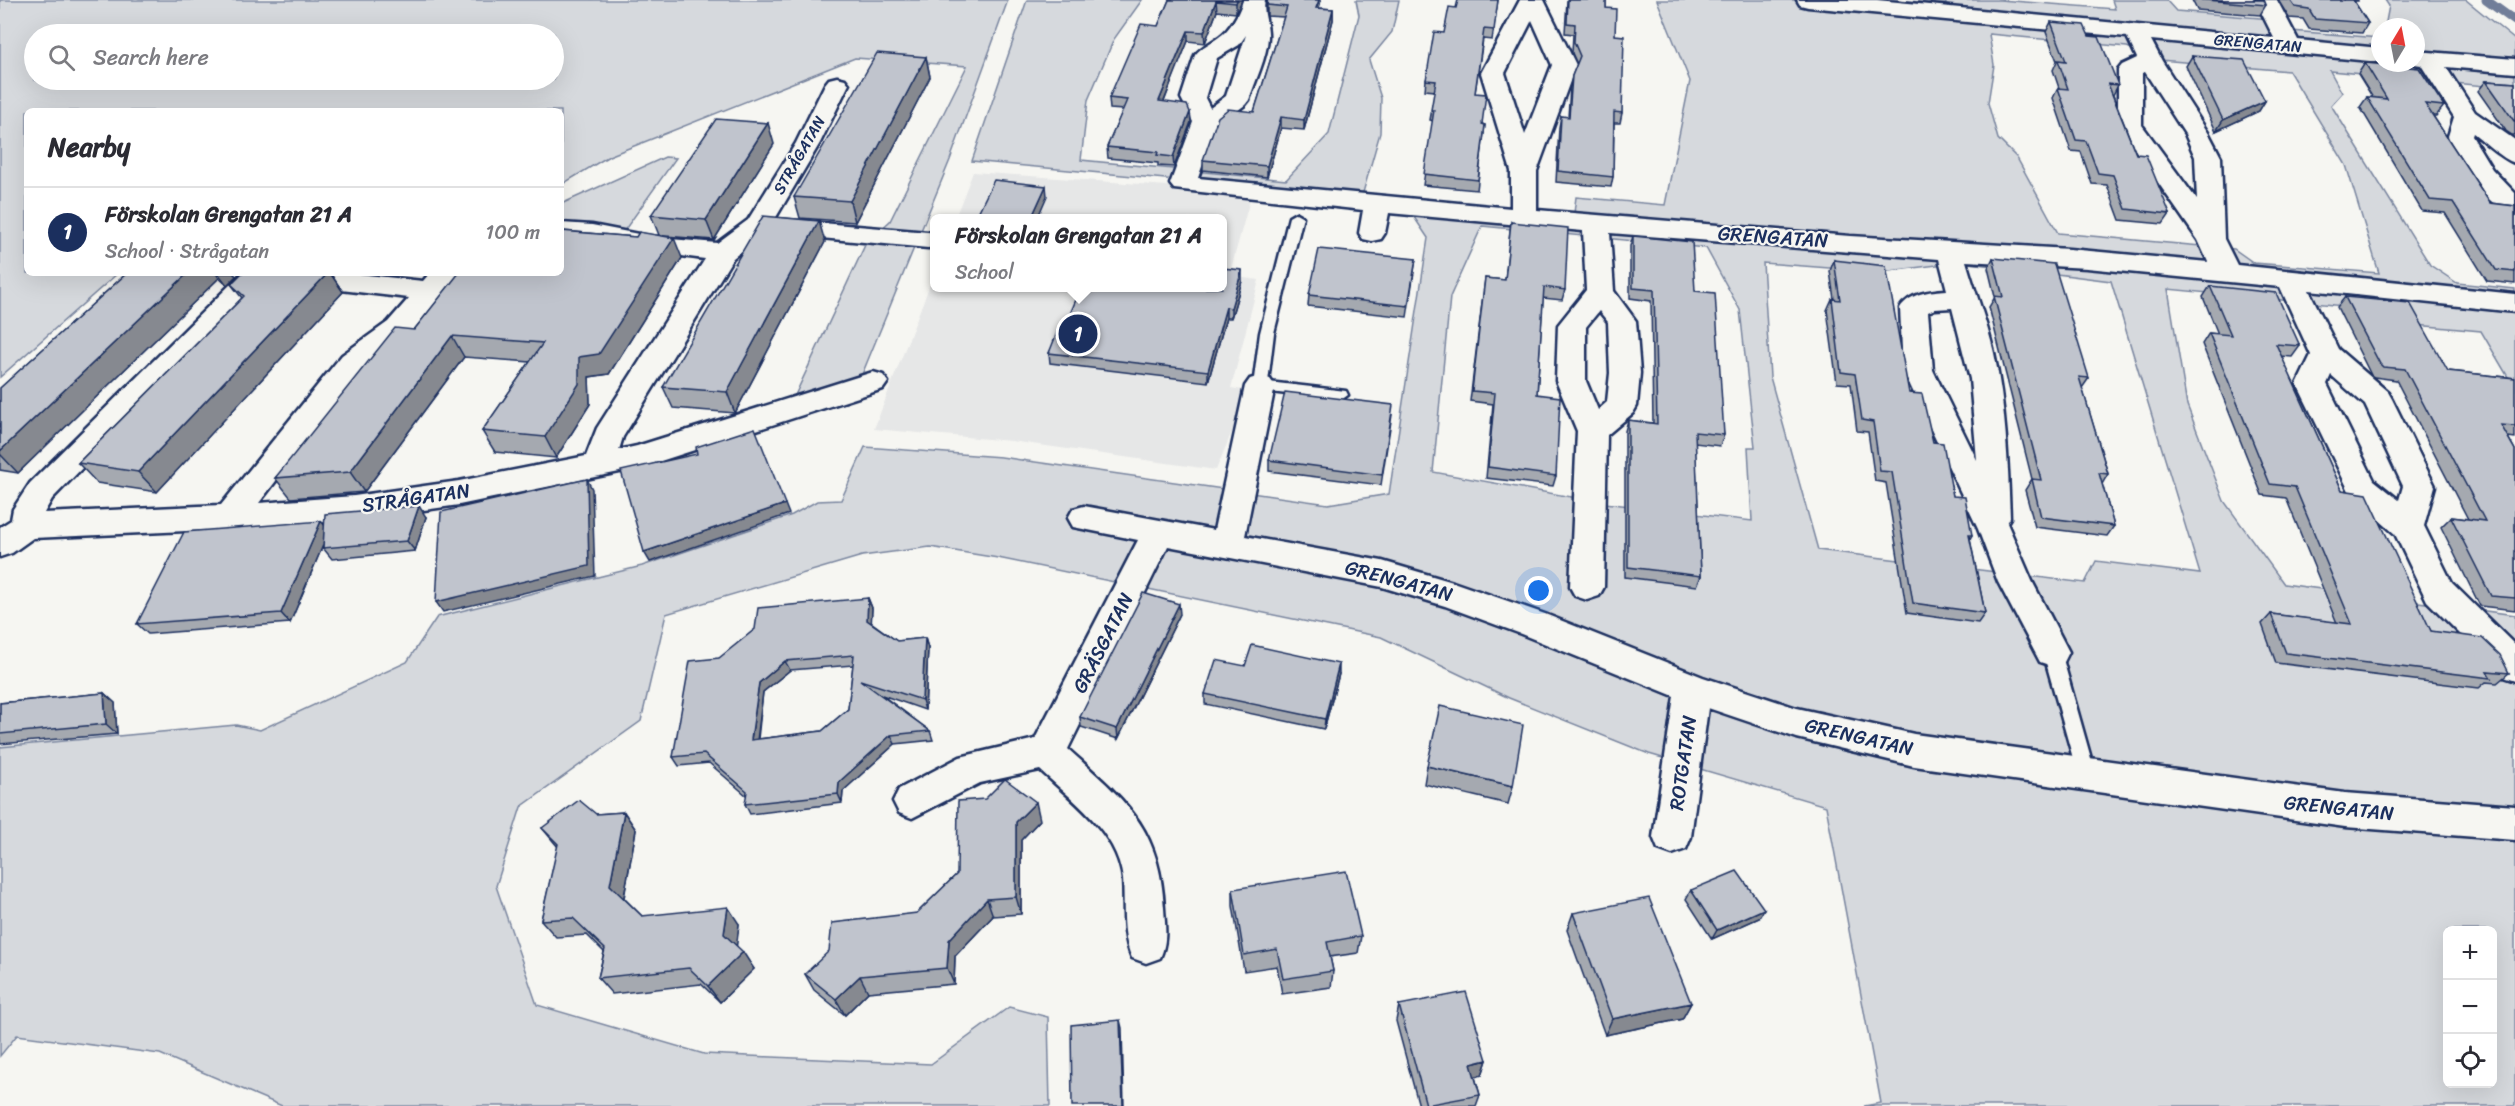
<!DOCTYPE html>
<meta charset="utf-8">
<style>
:root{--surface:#fff;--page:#f7f7f7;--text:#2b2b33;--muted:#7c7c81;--line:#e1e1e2;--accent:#1b2f5e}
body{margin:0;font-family:Sriracha,sans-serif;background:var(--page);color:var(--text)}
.controls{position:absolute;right:18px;bottom:18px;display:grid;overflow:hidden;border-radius:9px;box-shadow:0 6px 24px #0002}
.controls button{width:54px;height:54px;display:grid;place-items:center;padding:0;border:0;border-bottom:2px solid var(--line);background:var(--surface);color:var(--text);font:30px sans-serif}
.compass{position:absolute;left:2371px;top:18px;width:54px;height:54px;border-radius:50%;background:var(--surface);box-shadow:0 6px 24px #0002;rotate:10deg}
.you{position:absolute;left:1539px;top:591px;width:21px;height:21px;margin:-15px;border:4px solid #fff;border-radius:50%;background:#1a73e8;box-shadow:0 0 0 9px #1a73e833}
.badge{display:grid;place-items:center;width:39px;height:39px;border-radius:50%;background:var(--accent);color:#fff;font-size:20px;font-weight:700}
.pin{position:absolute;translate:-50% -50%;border:3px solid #fff;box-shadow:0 2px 6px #0006}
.popup{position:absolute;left:930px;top:214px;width:297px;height:78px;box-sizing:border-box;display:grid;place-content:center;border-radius:9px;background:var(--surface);filter:drop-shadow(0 2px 4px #0005);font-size:20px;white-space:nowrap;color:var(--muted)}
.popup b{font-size:22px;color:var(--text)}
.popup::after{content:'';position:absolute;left:50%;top:100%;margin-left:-12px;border:12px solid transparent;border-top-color:var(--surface)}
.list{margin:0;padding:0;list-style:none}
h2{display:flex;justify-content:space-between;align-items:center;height:78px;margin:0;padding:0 24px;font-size:26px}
h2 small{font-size:20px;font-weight:400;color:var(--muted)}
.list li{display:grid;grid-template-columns:39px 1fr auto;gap:18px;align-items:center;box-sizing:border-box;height:90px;padding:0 24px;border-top:2px solid var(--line)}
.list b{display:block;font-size:22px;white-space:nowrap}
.list p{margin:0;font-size:20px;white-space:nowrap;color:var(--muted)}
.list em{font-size:20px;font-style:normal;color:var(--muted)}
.icon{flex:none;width:33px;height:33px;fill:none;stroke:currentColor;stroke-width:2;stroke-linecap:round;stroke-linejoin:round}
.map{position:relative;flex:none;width:2515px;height:1106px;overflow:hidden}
.search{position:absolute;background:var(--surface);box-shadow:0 6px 24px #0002;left:24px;top:24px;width:540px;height:66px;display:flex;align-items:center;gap:15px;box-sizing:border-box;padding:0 21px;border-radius:33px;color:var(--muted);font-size:22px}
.panel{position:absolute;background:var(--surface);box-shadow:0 6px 24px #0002;left:24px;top:108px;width:540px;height:168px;border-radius:9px}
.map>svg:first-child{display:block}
.built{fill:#e6e7e7}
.green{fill:#d6d9dd;stroke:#78849e;stroke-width:1.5;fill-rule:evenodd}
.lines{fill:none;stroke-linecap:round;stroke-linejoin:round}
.stream{stroke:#717e99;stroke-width:9}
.service-casing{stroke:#1b2f5e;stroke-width:5}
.minor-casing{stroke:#1b2f5e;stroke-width:5}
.service{fill:#f6f6f2;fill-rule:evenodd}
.minor{fill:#f6f6f2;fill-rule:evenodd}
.wall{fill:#a5a9b0;stroke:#1b2f5e;stroke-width:1.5;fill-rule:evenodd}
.shaded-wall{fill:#868990;stroke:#1b2f5e;stroke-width:1.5}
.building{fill:#c0c4cd;stroke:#1b2f5e;stroke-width:1.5;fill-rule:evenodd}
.labels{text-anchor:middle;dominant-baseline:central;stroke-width:4.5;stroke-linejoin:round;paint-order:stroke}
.far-street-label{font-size:16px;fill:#1b2f5e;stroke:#f6f6f2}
.street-label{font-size:20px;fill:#1b2f5e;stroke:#f6f6f2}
</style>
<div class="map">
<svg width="2515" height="1106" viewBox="0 0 2515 1106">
<rect width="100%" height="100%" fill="#f6f6f2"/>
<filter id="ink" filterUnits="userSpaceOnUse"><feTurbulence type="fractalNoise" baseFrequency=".0167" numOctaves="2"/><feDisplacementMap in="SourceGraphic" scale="12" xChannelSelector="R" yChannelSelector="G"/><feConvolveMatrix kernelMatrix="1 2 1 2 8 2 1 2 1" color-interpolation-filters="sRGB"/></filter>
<g filter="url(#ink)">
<!-- built -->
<path class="built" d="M973,172L1181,187L1251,196L1229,276L1259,280L1231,388L1249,391L1216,470L1011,441L874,429L934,274V288H1222V218H955Z"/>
<!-- green -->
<path class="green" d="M0,0H1008L950,160L861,377L791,404L866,243L890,221L967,66L855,58L609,156L561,185V111H27V273H118L0,377ZM34,34H554V80H34Z
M1027,0H1142L1114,39L1088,100L1081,160L1286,180L1329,134L1359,15L1356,0H1399L1392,32L1369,60L1381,98L1380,133L1362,196L1574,213L1576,197L1665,205L1690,81L1657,0H1897L1946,4L1945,0H2000L2115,9L2112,0H2166L2176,11L2284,20L2291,31L2380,38V63H2416V27H2385L2389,6L2385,0H2466L2515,40V89L2330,71L2342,93L2331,105L2430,265L2457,283L2515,289V389L2481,331L2416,325L2408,312L2168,289L2187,405L2224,501L2284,584L2515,615V1106H1864L1881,1103L1826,806L1649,754L1509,698L1381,637L998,558L930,547L862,556L666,614L641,721L521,807L496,886L537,1005L704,1054L931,1064L1009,1007L1048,1017L1050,1106H282L160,1054L17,1035L0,1056V747L236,725L260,730L407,662L437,617L642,566L792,515L817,501L841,500L865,447L1001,457L1328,504L1389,494L1428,238L1412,214L1359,197L972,161ZM1989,34L2127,47L2160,60L2289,71L2346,165L2379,273L2254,263L2234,249L2058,233L2017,158L1998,139L1988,103L1994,65ZM1482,226L1706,248L1740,310L1755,447H1748L1752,521L1605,503L1433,472L1450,297ZM1961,262L2111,281L2200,574L2096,561L2085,583L1818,550L1770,377L1763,263L1881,272ZM2448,930H2492V1084H2448Z
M665,157L676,158L624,231L567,224L561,218V204Z"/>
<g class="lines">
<!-- stream -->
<path class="stream" d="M2486,0L2515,21"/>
<defs>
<path id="service" d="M1296,213L1303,217L1274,333L1268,382L1346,391L1348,395L1341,400L1260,391L1253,386L1260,333L1289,217Z
M2052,645L2058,647L2061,652L2096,776L2094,782L2087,784L2080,782L2078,776L2043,652L2046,647Z"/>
<path id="minor" d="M1243,0H1265C1262,13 1269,24 1268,37C1267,57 1255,81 1249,100L1245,105L1216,126L1198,178L1511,208V171L1481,73L1520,0H1544L1576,65L1537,171V210L1850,236L2069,249L2208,262L2198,240L2118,125V70L2122,65L2137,58L2127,37L1808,7L1800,5L1797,0H1877L2274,38L2255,0H2277L2298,40L2380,48V62L2151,40L2162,61L2209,134L2221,157L2224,239L2237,265L2515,294V312L2309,290L2338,349L2388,392L2392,399L2435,486L2424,526L2452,583L2515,645V681L2503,677L2427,601L2395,534L2351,495L2297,384L2311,355L2280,287L2087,268L1966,261C1975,292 1987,322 1994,353C2006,407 2008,463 2010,518L2007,523L2032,581L2069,652L2064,662L2052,666L2040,662L1998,582L1978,529L1903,370L1900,308C1910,293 1930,291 1947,290L1939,259L1610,233L1614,291L1636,321L1640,373L1637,406L1633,413L1607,435L1604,587L1599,596L1587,600L1575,596L1570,587L1577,431L1556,381L1558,325L1586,290L1583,231L1389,213L1385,233L1381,239L1372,241L1363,239L1359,233L1363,210L1174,189L1170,184L1193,122L1181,98L1195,55C1201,47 1211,43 1219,37C1230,30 1240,12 1243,0ZM1532,20L1552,65L1525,135L1505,73ZM1246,35L1226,96L1210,108L1205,98L1217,58L1239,45ZM2145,72L2185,134L2195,157L2197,200L2142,125V73ZM1952,308L1970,379L1977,460L1933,370L1928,312L1935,309ZM1599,311L1608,322L1610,373L1607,402L1598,410L1586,381V327ZM2331,375L2365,405L2403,486L2399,500L2374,480L2327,384Z
M2416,51L2515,59V73L2446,67L2475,112L2515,140V163C2502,159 2485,142 2473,133L2472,136L2492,169L2515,193V214C2483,206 2461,164 2448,136L2454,117L2421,65L2408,63H2416Z
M837,77L845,79L849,84L820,143L775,219L928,232L934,233V247L928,248L778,234L768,230L733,258L623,437L619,450L637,446L873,372L883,375L888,382L883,389L639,468L459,505L354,520L230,529L33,538L12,553L0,557V527L11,520L13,509L30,483L242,273H272L52,499L44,513L221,505L342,355L388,322L409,298L290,284L280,281L276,275L278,273H349L423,281L430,273H459L408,336L362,369L259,503L354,496L459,481L586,456L597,428L705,259C657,254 609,242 561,239V223L592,225L659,238L717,243L748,220L796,143L825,84L829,79Z
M1260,376L1270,379L1275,386L1245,536L1382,561L1453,582L1545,614L1703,677L1797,708L1914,734L2345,793L2515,806V840L2345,827L1914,766L1797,738L1708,708L1691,837L1686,849L1672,854L1658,849L1653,837L1674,696L1521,634L1445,606L1382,587L1168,546L1068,749C1124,800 1160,826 1164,908C1165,926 1168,941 1160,958L1146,963L1132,958C1121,933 1125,906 1123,879C1117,831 1073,801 1040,770L980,783L912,818L899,813L893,801L899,789L960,757L1035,739L1138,540L1073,527L1068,518L1073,509L1084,506L1214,530L1245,386L1250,379Z"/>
</defs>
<!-- service casing -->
<use href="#service" class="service-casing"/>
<!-- minor casing -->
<use href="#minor" class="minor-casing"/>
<!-- service -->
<use href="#service" class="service"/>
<!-- minor -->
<use href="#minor" class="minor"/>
</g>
<!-- wall -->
<path class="wall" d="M1169,0H1242L1236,13L1217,11L1205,43L1188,41L1177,67L1164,102L1190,112L1191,122L1174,167L1158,166V163L1108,158L1107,147L1123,110L1110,109L1109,98L1158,26Z
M1267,0H1321L1319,8L1333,9V20L1304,130L1281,128L1267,177L1203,170V160L1254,112L1284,17L1267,16Z
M1498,0L1492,40L1483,39L1475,93L1482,124L1485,125L1477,190L1423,185L1433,121L1430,120L1435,91L1425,90L1426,80L1444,33Z
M1567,0H1606V8L1615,35L1622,113L1620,123H1614L1613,177L1611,187L1556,182L1559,127L1561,116L1568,117L1570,87L1572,76L1577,64L1572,53L1573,34L1565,33Z
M2192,0H2264L2266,5L2260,15L2197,10Z
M2278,0H2358V1H2354L2368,23L2362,33L2309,29L2303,19L2289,18Z
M2051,22L2089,36L2118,85L2113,95L2136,154L2170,214L2163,224L2120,220L2107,185L2092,184L2081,152L2071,151L2053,98L2058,88H2059L2053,70L2057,61L2046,32Z
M2192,56L2265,101L2259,111L2216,131L2186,66Z
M926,57L930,77L855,222L800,218L794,197Z
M2365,63L2444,106L2436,116H2433L2490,203L2515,206V284L2487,281L2445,213L2422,211L2360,107L2367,97L2373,98L2358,74Z
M2486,81L2515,83V135H2512L2506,131L2478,91Z
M774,144L714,240L664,236L682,258L609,374L589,377L590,404L556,458L495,452L482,431L530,362L464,357L364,492L291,498L275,478L414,330L563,231L636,237L659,235L651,215Z
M1511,222L1565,290L1562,300L1543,298L1537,394L1556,476L1553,486L1486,478L1493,404L1470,401L1485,278L1505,280Z
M1633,236L1695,291L1724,435L1720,446L1695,443L1701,576L1697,586L1625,577V431L1628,420L1653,423L1651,301L1630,298V246Z
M825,242L735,413L673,408L663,387Z
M1993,258L2089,378L2082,388L2108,474L2102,484L2114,526L2107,536L2035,527L2025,490L2032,479L1989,307L1995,297L1988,268Z
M1416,259L1407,317L1308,306L1309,295Z
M1834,260L1909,393L1933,442L1953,496L1972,535L1970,539L1985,613L1978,623L1907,613L1886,483L1875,481L1868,432L1857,431L1851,384L1837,383L1827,310L1832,299H1834L1830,271Z
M127,273H233L236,276L227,285L219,278L18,473L0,470V388Z
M242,273H330L343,292L157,492L97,483L78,463L242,298L231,284Z
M1242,281L1231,318H1226L1208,382L1050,363L1049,353L1067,321Z
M2210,286L2300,346L2292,357L2281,356L2342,490L2431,631L2509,673L2497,683L2486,682L2479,688L2276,663L2262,624L2271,614L2337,623L2286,498L2262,495L2202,344L2209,333L2218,334L2203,297Z
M2345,297L2448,371L2515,378V438L2508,437L2515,450V610L2480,606L2441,527L2451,517L2468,519L2396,380L2374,377L2371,375L2337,307Z
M1392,415L1381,485L1269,471V460Z
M426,517L415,551L332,559L323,548V545L290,623L148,634L137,624L324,524Z
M868,598L872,608L871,622L897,641L925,638L928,648L925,710L882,695L930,731L933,740L895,744L843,791L842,803L750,814L745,804L747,796L709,763L679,766L673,757L719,658ZM853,665L848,709L822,731L758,739L763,692L790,670Z
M1180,614L1118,739L1081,727L1080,717Z
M1339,674L1324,729L1205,704V694Z
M104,693L115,703L117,734L0,744V703Z
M1427,766L1513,786L1508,804L1424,784Z
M624,812L636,830L624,898L642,916L739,924L736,946L754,969L720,1002L701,984L612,994L598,978L604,952L587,935L556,937L541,920L558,847L542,828L596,814Z
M1040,820L1021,840V914L993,916L955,956L954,984L868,992L845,1015L814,990L805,974L917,913L957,874Z
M1233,889L1361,936L1358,953L1330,957L1333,971L1331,987L1282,994L1277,966L1244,971L1233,906Z
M1691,890L1759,918L1712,939L1686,899Z
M1573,913L1691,1003L1682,1019L1605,1035L1567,930Z
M1399,1005L1487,1060L1482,1075L1475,1077L1480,1095L1476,1106H1419L1396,1021Z"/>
<!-- shaded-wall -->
<path class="shaded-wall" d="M1237,0H1242L1236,13V3Z
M1319,0H1321L1316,18V8Z
M1216,1L1217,11L1205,43L1204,32Z
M1333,9V20L1304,130V120Z
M1188,31V41L1160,111L1159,101Z
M926,57L930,77L855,222L850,201Z
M2265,101L2259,111L2216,131L2223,120Z
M1190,112L1191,122L1174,167L1173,157Z
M1281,117V128L1267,177V166Z
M768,123L774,144L714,240L706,220Z
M1046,186L1047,196L1037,219H1031Z
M819,221L825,242L735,413L727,392Z
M674,238L682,258L609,374L589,377L590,404L556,458L545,437L579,357Z
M1242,270V281L1231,318V308Z
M188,273H216L219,278L18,473L0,454V451Z
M218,273H233L236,276L227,285Z
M328,273H330L343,292L157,492L138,472Z
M1226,307V318L1208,382V371Z
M452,336L464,357L364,492L350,472Z
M587,479L592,489L595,576L443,612L436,602Z
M785,504L789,514L650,562L644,552Z
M419,506L426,517L415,551L407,541Z
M321,521L329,531L290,623L281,613Z
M868,598L872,608L871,630L867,620Z
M1179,604L1180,614L1118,739L1117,729Z
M925,638L928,648L925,710L922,700Z
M785,661L790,670L763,692L756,749L751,740L759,683Z
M1339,664V674L1324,729L1325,719Z
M104,693L115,703L117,734L106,724Z
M891,735L895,744L843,791L842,803L838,794L839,782Z
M1036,802L1040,820L1021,840V914L1016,897V822Z
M624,812L636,830L623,902L610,885Z
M987,899L993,916L955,956L954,984L947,968L949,940Z
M728,907L739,924L736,951L724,934Z
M1764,909L1759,918L1712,939L1717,930Z
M743,952L754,969L720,1002L708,986Z
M860,976L868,992L845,1015L836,999Z
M1691,1003L1682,1019L1605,1035L1612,1019Z
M1120,1020L1122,1028L1124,1106H1123Z
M1487,1060L1482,1075L1466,1078L1471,1064Z"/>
<!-- building -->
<path class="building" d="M1169,0H1237L1236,3L1216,1L1204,32L1188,31L1177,57L1159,101L1187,105L1190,112L1173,157L1157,155L1158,152L1107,147L1127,100L1109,98L1141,24L1158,26Z
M1267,0H1319L1316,8L1333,9L1304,120L1281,117L1267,166L1203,160L1218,117L1228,109L1254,112L1287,7L1268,5Z
M1458,0H1498L1494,30L1484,29L1475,93L1486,94L1482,124L1485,125L1478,180L1424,174L1434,110H1431L1436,81L1426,80L1434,32L1444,33L1449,7L1456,8Z
M1568,0H1606V8L1616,9L1615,35L1624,36L1622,113L1614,112L1613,177L1558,171L1561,116L1569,117L1572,76L1580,56L1574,42L1575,24L1567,23Z
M2206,0H2264L2266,5Z
M2290,0H2353L2368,23L2315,19L2309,9L2295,7Z
M2051,22L2084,25L2089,36L2099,37L2118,85L2108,84L2136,154L2146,155L2170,214L2126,209L2113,175L2098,173L2086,141L2076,140L2058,88L2068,89L2058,60L2066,61Z
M877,53L926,57L850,201L794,197Z
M2192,56L2244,60L2265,101L2223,120Z
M2365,63L2419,68L2444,106L2425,104L2490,203L2515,206V272L2496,270L2453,202L2430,200L2367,97L2387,99Z
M2486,81L2515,83V121H2514Z
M716,119L768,123L706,220L651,215Z
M994,180L1046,186L1031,219H975Z
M763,216L819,221L727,392L663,387Z
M1511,222L1568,228L1565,290L1544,287L1537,394L1560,397L1556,476L1488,467L1495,393L1472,391L1485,278L1505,280Z
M561,231L636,237L639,232L674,238L599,354L579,357V384L545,437L482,431L543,343L452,336L350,472L275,478L395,328L414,330L459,273H561Z
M1633,236L1692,242L1695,291L1715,293L1724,435L1695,432L1701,576L1628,567V420L1657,424L1654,290L1633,288Z
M1319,249L1416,259L1408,306L1309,295Z
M1993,258L2054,264L2089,378L2079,377L2108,474L2099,473L2114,526L2041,517L2032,479L2041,480L1994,296L2003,297Z
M1834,260L1886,266L1909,393L1922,394L1933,442L1943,443L1953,496L1965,497L1972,535H1969L1985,613L1913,603L1892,472L1880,471L1873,422L1862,420L1855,374L1841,372L1832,299L1840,300Z
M1222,268L1242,270L1231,308L1226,307L1208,371L1049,353L1062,320L1067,321L1081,288H1222Z
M127,273H188L0,451V388Z
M242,273H328L138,472L78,463L244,296L231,284Z
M2210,286L2276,293L2300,346L2276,344L2342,490L2367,494L2431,631L2482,638L2500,655L2509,673L2487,671L2491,678L2286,653L2271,614L2352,624L2295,487L2270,484L2209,333L2231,335Z
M2345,297L2410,303L2448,371L2515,378V426L2501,425L2515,450V598L2491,596L2451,517L2485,521L2405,369L2383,367L2380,364Z
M1285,392L1393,405L1382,475L1269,460Z
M755,428L785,504L644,552L621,471L697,454L696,447Z
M587,479L589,566L436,602L441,512Z
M419,506L407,541L323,548L325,514Z
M321,521L281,613L137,624L184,532Z
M1143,593L1179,604L1117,729L1080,717Z
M868,598L867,620L897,641L925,638L922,700L860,680L930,731L891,735L839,782L838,794L745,804L747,791L704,754L673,757L690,661L719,658L755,629L758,608ZM854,655L848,709L822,731L751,740L759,683L785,661Z
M1252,645L1339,664L1325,719L1205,694L1216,660L1245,666Z
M104,693L106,724L0,734V703Z
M1440,706L1523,725L1513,786L1427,766Z
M1005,779L1036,802L1016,822V897L987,899L949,940L947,968L860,976L836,999L805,974L829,951L832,923L917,913L957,874L958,801L985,799Z
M579,800L596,814L624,812L610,885L642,916L728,907L724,934L743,952L708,986L689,968L598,978L605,949L573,918L541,920L558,844L542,828Z
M1346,871L1361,936L1327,942L1333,971L1283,979L1277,949L1244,955L1233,889Z
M1737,871L1764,909L1717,930L1691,890Z
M1649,898L1691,1003L1612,1019L1573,913Z
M1466,992L1487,1060L1471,1064L1480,1095L1426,1105L1399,1005Z
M1120,1020L1123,1106H1072L1071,1025Z"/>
</g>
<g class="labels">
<!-- far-street labels -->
<g class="far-street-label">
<text transform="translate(2258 43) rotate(5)">GRENGATAN</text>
<text transform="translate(799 155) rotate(-60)">STRÅGATAN</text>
</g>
<!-- street labels -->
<g class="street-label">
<text transform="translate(1773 237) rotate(4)">GRENGATAN</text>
<text transform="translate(416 498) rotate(-8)">STRÅGATAN</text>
<text transform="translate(1399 581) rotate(15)">GRENGATAN</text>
<text transform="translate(1103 643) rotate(-63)">GRÄSGATAN</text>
<text transform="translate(1859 737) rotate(13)">GRENGATAN</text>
<text transform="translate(1683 763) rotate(-82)">ROTGATAN</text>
<text transform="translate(2339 808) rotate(6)">GRENGATAN</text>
</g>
</g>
</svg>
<div class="controls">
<button>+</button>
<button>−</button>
<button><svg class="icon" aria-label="locate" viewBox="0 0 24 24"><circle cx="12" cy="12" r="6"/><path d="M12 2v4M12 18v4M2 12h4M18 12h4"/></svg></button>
</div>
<svg class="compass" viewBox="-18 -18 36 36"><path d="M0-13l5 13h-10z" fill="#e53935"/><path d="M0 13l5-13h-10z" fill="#7c7c81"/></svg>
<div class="you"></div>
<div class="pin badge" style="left:1078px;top:334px">1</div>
<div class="popup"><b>Förskolan Grengatan 21 A</b>School</div>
<div class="search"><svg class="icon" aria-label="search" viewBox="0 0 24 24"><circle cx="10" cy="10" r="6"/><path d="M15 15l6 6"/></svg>Search here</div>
<section class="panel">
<h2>Nearby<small></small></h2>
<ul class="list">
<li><span class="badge">1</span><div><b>Förskolan Grengatan 21 A</b><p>School · Strågatan</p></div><em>100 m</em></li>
</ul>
</section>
</div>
